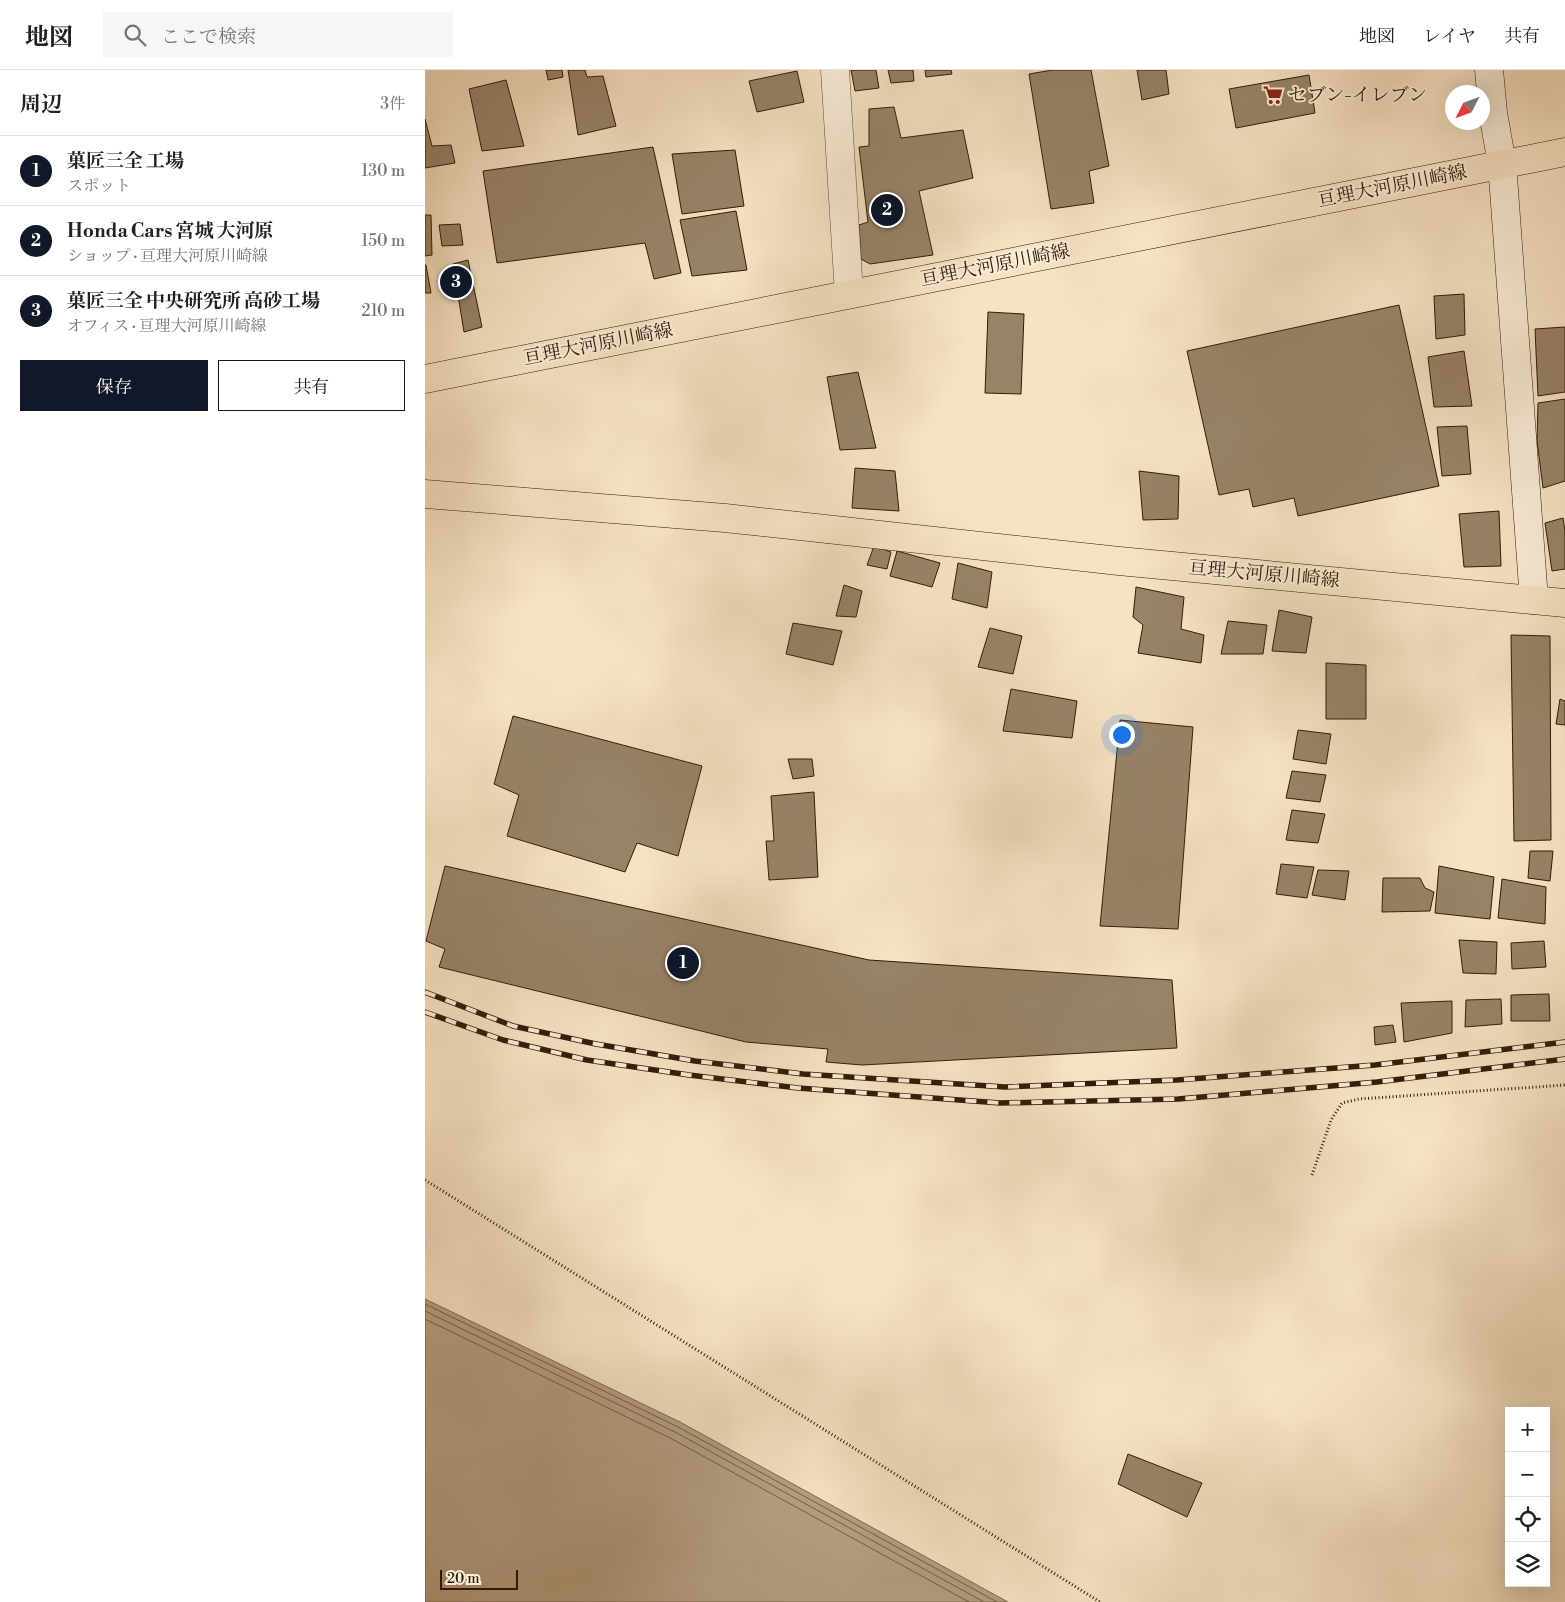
<!DOCTYPE html>
<html lang="ja">
<meta charset="utf-8">
<style>
:root{--surface:#fff;--page:#f6f6f6;--text:#202124;--muted:#757577;--line:#e0e0e0;--accent:#111827}
body{margin:0;font-family:"Libre Bodoni","Noto Serif JP",serif;background:var(--page);color:var(--text)}
.controls{position:absolute;right:15px;bottom:15px;display:grid;overflow:hidden;border-radius:0px;box-shadow:0 5px 20px #0002}
.controls button{width:45px;height:45px;display:grid;place-items:center;padding:0;border:0;border-bottom:1px solid var(--line);background:var(--surface);color:var(--text);font:25px sans-serif}
.compass{position:absolute;left:1020px;top:15px;width:45px;height:45px;border-radius:50%;background:var(--surface);box-shadow:0 5px 20px #0002;rotate:228deg}
.scale{position:absolute;left:15px;bottom:12px;width:78px;box-sizing:border-box;padding-left:5px;border:2px solid #321b06;border-top:0;font-size:14px;line-height:18px;white-space:nowrap;color:#321b06;-webkit-text-stroke:4px #faedd9;paint-order:stroke}
.you{position:absolute;left:696px;top:664px;width:18px;height:18px;margin:-12px;border:4px solid #fff;border-radius:50%;background:#1a73e8;box-shadow:0 0 0 8px #1a73e833}
.badge{display:grid;place-items:center;width:32px;height:32px;border-radius:50%;background:var(--accent);color:#fff;font-size:16px;font-weight:700}
.pin{position:absolute;translate:-50% -50%;border:2px solid #fff;box-shadow:0 1px 5px #0006}
.list{margin:0;padding:0;list-style:none}
h2{display:flex;justify-content:space-between;align-items:center;height:65px;margin:0;padding:0 20px;font-size:21px}
h2 small{font-size:16px;font-weight:400;color:var(--muted)}
.list li{display:grid;grid-template-columns:32px 1fr auto;gap:15px;align-items:center;box-sizing:border-box;height:70px;padding:0 20px;border-top:1px solid var(--line)}
.list b{display:block;font-size:19px;white-space:nowrap}
.list p{margin:0;font-size:16px;white-space:nowrap;color:var(--muted)}
.list em{font-size:16px;font-style:normal;color:var(--muted)}
.actions{display:flex;gap:10px;padding:15px 20px}
.actions a{flex:1;padding:11px 0;border:1px solid var(--accent);border-radius:0px;text-align:center;font-size:18px;color:var(--accent)}
.actions .main{background:var(--accent);color:#fff}
.icon{flex:none;width:28px;height:28px;fill:none;stroke:currentColor;stroke-width:2;stroke-linecap:round;stroke-linejoin:round}
.map{position:relative;flex:none;width:1140px;height:1532px;overflow:hidden}
header{display:flex;align-items:center;gap:30px;box-sizing:border-box;height:70px;padding:0 25px;background:var(--surface);border-bottom:1px solid var(--line)}
header strong{font-size:24px}
nav{display:flex;gap:28px;margin-inline-start:auto;font-size:18px}
.search{width:350px;height:45px;background:var(--page);display:flex;align-items:center;gap:12px;box-sizing:border-box;padding:0 18px;border-radius:0px;color:var(--muted);font-size:19px}
main{display:flex}
aside{flex:1;background:var(--surface)}
.map>svg:first-child{display:block}
.water{fill:#b49f83;stroke:#806a51}
.lines{fill:none;stroke-linecap:round;stroke-linejoin:round}
.shore{stroke:#735d44;stroke-width:1}
.building{fill:#988369;stroke:#321b06}
.street-casing{stroke:#634d36;stroke-width:29}
.secondary-casing{stroke:#321b06;stroke-width:29}
.primary-casing{stroke:#321b06;stroke-width:29}
.path{stroke:#321b06;stroke-width:3;stroke-dasharray:1 2.5;stroke-linecap:butt}
.street{stroke:#faedd9;stroke-width:28}
.secondary{stroke:#faedd9;stroke-width:28}
.primary{stroke:#f7e3c4;stroke-width:28}
.rail-casing{stroke:#321b06;stroke-width:5.5}
.rail{stroke:#faedd9;stroke-width:4;stroke-dasharray:11;stroke-linecap:butt}
.labels{text-anchor:middle;dominant-baseline:central;stroke-width:4;stroke-linejoin:round;paint-order:stroke}
.poi-label{font-size:19px;fill:#321b06;stroke:#faedd9;text-anchor:start}
.street-label{font-size:19px;fill:#321b06;stroke:#faedd9}
</style>
<header>
<strong>地図</strong>
<div class="search"><svg class="icon" aria-label="search" viewBox="0 0 24 24"><circle cx="10" cy="10" r="6"/><path d="M15 15l6 6"/></svg>ここで検索</div>
<nav><a>地図</a><a>レイヤ</a><a>共有</a></nav>
</header>
<main>
<aside>
<h2>周辺<small>3件</small></h2>
<ul class="list">
<li><span class="badge">1</span><div><b>菓匠三全 工場</b><p>スポット</p></div><em>130 m</em></li>
<li><span class="badge">2</span><div><b>Honda Cars 宮城 大河原</b><p>ショップ · 亘理大河原川崎線</p></div><em>150 m</em></li>
<li><span class="badge">3</span><div><b>菓匠三全 中央研究所 高砂工場</b><p>オフィス · 亘理大河原川崎線</p></div><em>210 m</em></li>
</ul>
<div class="actions"><a class="main">保存</a><a>共有</a></div>
</aside>
<div class="map">
<svg width="1140" height="1532" viewBox="0 0 1140 1532">
<rect width="100%" height="100%" fill="#f7e3c4"/>
<filter id="stains"><feTurbulence type="fractalNoise" baseFrequency=".004" numOctaves="4"/><feColorMatrix values="0 0 0 0 .2 0 0 0 0 .09 0 0 0 0 .02 0 0 0 .5 -.17"/></filter>
<radialGradient id="worn" r=".72"><stop offset=".6" stop-color="#630" stop-opacity="0"/><stop offset="1" stop-color="#630" stop-opacity=".3"/></radialGradient>
<!-- water -->
<path class="water" d="M0,1229L255,1352L583,1532H0Z"/>
<g class="lines">
<!-- shore -->
<path class="shore" d="M0,1234L253,1357L572,1532
M0,1241L250,1362L559,1532
M0,1249L247,1369L544,1532"/>
</g>
<!-- building -->
<path class="building" d="M121,0H137L138,7L123,10Z
M143,0H160L162,7L178,6L191,56L153,65Z
M426,0H451L454,18L430,21Z
M463,0H488L489,11L466,13Z
M500,0H526L527,4L501,7Z
M628,0H666L684,96L664,101L669,133L626,139L604,4Z
M712,0H741L744,24L717,30Z
M372,1L379,32L332,42L324,11Z
M884,5L890,43L811,58L804,19Z
M81,10L99,76L57,81L44,19Z
M469,37L476,68L538,60L548,108L494,121L508,185L445,194L436,189L434,155L443,152L434,77L444,76V39Z
M0,49L7,76L26,75L30,93L0,98Z
M228,77L256,203L229,209L220,173L72,193L58,101Z
M310,80L319,136L257,144L247,84Z
M311,141L322,200L267,206L255,150Z
M0,145H6L7,185L0,186Z
M35,154L38,175L17,176L14,155Z
M43,190L57,257L39,262L28,194Z
M0,195H1L6,223H0Z
M1039,224L1040,265L1011,269L1009,226Z
M974,235L1014,416L873,446L869,428L828,437L824,419L794,425L762,281Z
M563,242L599,244L596,324L560,323Z
M1140,257V322L1113,326L1110,259Z
M1039,281L1047,336L1009,337L1003,287Z
M433,302L451,378L415,380L402,307Z
M1140,329V411L1118,418L1112,371L1113,333Z
M1042,356L1046,404L1017,406L1012,357Z
M430,398L470,401L474,441L427,438Z
M714,401L754,406L753,449L718,450Z
M1074,441L1076,496L1039,497L1034,444Z
M1138,448L1140,461V499L1127,501L1120,453Z
M449,476L466,482L462,499L442,495Z
M472,481L515,493L507,517L465,506Z
M533,493L567,502L562,538L527,529Z
M419,515L437,521L431,547L411,546Z
M711,517L759,527L756,559L779,565L776,593L713,583L718,555L708,547Z
M854,540L887,547L881,583L847,581Z
M803,551L842,555L838,584H796Z
M368,553L417,561L408,595L361,584Z
M565,558L597,566L588,604L553,597Z
M1086,565L1125,566L1126,770L1089,771Z
M901,593L941,595V649H901Z
M586,619L652,631L647,668L578,661Z
M1135,629L1140,631V655L1131,654Z
M88,646L277,696L253,786L212,773L200,802L82,766L94,725L69,714Z
M695,650L768,657L753,859L675,856Z
M873,660L906,664L901,694L868,689Z
M363,689H387L389,706L368,709Z
M867,701L901,705L895,732L861,728Z
M389,722L393,807L344,810L341,771H349L346,726Z
M867,740L900,744L893,773L861,770Z
M1105,781H1128L1125,811L1103,808Z
M856,794L889,797L882,828L851,824Z
M20,796L444,890L747,910L752,978L437,995L401,992L403,979L321,972L14,897L20,879L1,871Z
M1014,796L1069,807L1065,849L1010,843Z
M893,800L924,801L920,830L887,825Z
M958,808H995L1000,818L1009,822L1005,841L957,842Z
M1077,809L1121,817L1120,854L1073,848Z
M1034,870L1072,872L1071,904L1038,903Z
M1119,871L1121,897L1087,899L1086,873Z
M1124,924L1125,951H1086V925Z
M1076,929L1077,954L1040,957L1041,930Z
M1027,931V963L979,972L976,933Z
M968,955L971,972L950,975L949,957Z
M703,1384L777,1413L762,1447L693,1414Z"/>
<g class="lines">
<defs>
<path id="street" d="M410,0L424,224"/>
<path id="secondary" d="M1064,0L1068,43L1077,94L1079,120L1109,530"/>
<path id="primary" d="M0,309L1140,82
M0,424L300,448L694,491L1140,533"/>
</defs>
<!-- street casing -->
<use href="#street" class="street-casing"/>
<!-- secondary casing -->
<use href="#secondary" class="secondary-casing"/>
<!-- primary casing -->
<use href="#primary" class="primary-casing"/>
<!-- path -->
<path class="path" d="M887,1105L906,1050L917,1033L934,1029L1140,1015
M0,1110L675,1532"/>
<!-- street -->
<use href="#street" class="street"/>
<!-- secondary -->
<use href="#secondary" class="secondary"/>
<!-- primary -->
<use href="#primary" class="primary"/>
<defs>
<path id="rail" d="M0,922L88,956L171,974L270,991L378,1004L580,1017L752,1010L950,995L1140,972
M0,942L78,970L162,990L264,1005L373,1018L575,1033L753,1029L952,1012L1140,989"/>
</defs>
<!-- rail casing -->
<use href="#rail" class="rail-casing"/>
<!-- rail -->
<use href="#rail" class="rail"/>
</g>
<!-- icons -->
<defs>
<symbol id="supermarket-bare" viewBox="-9 -9 18 18"><path d="M-6-5.5h2.5l.6 2H6L4.5 2H-2.5L-4.4-4H-6ZM-1.5 3.2a1.3 1.3 0 1 0 .1 0ZM3 3.2a1.3 1.3 0 1 0 .1 0Z" fill="#8f2418" stroke="#faedd9" stroke-width="2.5" paint-order="stroke"/></symbol>
</defs>
<g fill-rule="evenodd">
<use href="#supermarket-bare" x="834" y="11" width="28" height="28"/>
</g>
<g class="labels">
<!-- poi labels -->
<g class="poi-label">
<text x="863" y="25">セブン-イレブン</text>
</g>
<!-- street labels -->
<g class="street-label">
<text transform="translate(967 116) rotate(-11)">亘理大河原川崎線</text>
<text transform="translate(570 195) rotate(-11)">亘理大河原川崎線</text>
<text transform="translate(173 274) rotate(-11)">亘理大河原川崎線</text>
<text transform="translate(839 504) rotate(5)">亘理大河原川崎線</text>
</g>
</g>
<rect width="100%" height="100%" filter="url(#stains)"/>
<rect width="100%" height="100%" fill="url(#worn)"/>
</svg>
<div class="controls">
<button>+</button>
<button>−</button>
<button><svg class="icon" aria-label="locate" viewBox="0 0 24 24"><circle cx="12" cy="12" r="6"/><path d="M12 2v4M12 18v4M2 12h4M18 12h4"/></svg></button>
<button><svg class="icon" aria-label="layers" viewBox="0 0 24 24"><path d="M12 4l9 5-9 5-9-5zM3 14l9 5 9-5"/></svg></button>
</div>
<svg class="compass" viewBox="-18 -18 36 36"><path d="M0-13l5 13h-10z" fill="#e53935"/><path d="M0 13l5-13h-10z" fill="#757577"/></svg>
<div class="scale">20 m</div>
<div class="you"></div>
<div class="pin badge" style="left:258px;top:893px">1</div>
<div class="pin badge" style="left:462px;top:140px">2</div>
<div class="pin badge" style="left:31px;top:212px">3</div>
</div>
</main>
